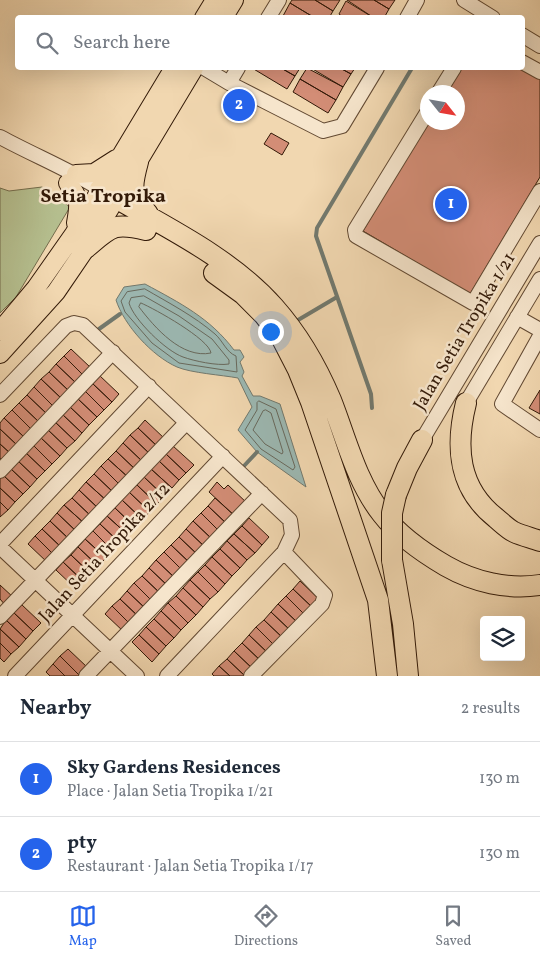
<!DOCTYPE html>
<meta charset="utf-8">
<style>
:root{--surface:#fff;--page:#f2f2f3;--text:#1f2937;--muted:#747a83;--line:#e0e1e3;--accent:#2563eb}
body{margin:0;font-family:Vollkorn,serif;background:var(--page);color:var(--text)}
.controls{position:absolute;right:15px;bottom:15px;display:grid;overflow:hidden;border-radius:5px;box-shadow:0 5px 20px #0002}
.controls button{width:45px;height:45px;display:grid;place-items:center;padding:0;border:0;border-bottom:1px solid var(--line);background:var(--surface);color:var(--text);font:25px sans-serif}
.compass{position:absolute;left:420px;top:85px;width:45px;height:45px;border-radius:50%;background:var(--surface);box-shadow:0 5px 20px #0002;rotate:121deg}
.you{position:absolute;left:270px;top:331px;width:18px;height:18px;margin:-12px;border:4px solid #fff;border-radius:50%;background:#1a73e8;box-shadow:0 0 0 8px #1a73e833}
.badge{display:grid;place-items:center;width:32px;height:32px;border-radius:50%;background:var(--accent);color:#fff;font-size:16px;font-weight:700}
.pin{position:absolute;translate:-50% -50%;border:2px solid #fff;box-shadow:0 1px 5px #0006}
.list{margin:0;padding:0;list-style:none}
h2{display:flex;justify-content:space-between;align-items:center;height:65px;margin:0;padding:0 20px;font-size:21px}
h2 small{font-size:16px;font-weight:400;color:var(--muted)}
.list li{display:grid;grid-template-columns:32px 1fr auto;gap:15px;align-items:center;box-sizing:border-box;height:75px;padding:0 20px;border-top:1px solid var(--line)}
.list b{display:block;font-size:19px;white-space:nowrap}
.list p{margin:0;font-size:16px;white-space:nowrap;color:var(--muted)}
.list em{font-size:16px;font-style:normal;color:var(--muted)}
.icon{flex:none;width:28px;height:28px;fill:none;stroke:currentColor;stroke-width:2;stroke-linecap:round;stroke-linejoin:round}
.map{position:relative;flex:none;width:540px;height:676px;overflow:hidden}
.search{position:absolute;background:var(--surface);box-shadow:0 5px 20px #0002;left:15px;right:15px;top:15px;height:55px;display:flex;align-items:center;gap:12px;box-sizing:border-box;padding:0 18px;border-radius:5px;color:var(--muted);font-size:19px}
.sheet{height:215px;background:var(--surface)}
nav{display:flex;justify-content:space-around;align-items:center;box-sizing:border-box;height:70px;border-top:1px solid var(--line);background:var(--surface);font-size:14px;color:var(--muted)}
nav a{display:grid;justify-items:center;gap:2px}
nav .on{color:var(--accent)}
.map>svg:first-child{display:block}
.green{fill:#b5bf8f;stroke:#746c4c}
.water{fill:#9cb8b2;stroke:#72796e}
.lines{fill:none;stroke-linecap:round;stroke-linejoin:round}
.shore{stroke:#68695d;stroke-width:1}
.stream{stroke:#72796e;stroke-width:4}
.building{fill:#d38d76;stroke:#331a08}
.minor-casing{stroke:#624932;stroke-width:16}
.major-casing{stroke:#331a08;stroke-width:20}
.highway-casing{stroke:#331a08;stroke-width:22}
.minor{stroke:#f6e5cc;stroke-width:14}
.major{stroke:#f1d7b0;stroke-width:18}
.highway{stroke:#f1d7b0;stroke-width:20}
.highway-bridge-casing{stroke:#331a08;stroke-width:22;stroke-linecap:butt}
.highway-bridge{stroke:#f1d7b0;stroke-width:20}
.labels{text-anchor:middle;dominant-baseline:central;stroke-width:5;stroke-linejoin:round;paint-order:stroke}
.street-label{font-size:18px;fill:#331a08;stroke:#f6e5cc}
.quarter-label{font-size:20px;font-weight:bold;fill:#331a08;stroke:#f6e5cc}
</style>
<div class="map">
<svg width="540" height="676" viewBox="0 0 540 676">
<rect width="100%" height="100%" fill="#f1d7b0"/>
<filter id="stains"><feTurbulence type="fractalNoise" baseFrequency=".004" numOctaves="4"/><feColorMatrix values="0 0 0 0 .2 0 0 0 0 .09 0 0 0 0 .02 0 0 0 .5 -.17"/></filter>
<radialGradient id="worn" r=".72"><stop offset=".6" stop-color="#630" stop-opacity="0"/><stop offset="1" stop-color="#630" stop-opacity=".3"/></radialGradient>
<!-- green -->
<path class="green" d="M42,187L70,207L16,297L0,313V188L9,191Z"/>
<!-- water -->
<path class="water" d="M145,284C180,303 210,318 234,350H240L244,357L240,362L244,372L242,376L253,396H260L280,404L306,487L257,452L238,430L252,407L238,378C222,375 191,373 177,367C152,356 124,325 116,300L124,287Z"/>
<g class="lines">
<!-- shore -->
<path class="shore" d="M145,289C169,303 194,316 215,334C223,341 226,352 236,356L237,372L179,363L152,343L125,312L121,301L127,292Z
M144,296L179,316L212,339L229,360V364C217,366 194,361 183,357C166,351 134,320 129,303L131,298Z
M141,303C155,309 209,339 211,353C182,359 155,328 139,307Z
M259,401L276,409L295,467L293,470L261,449L245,430L257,410V403Z
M266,410L271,413L283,452L282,454L265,444L253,430L263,411Z"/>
<!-- stream -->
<path class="stream" d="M293,323L337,297
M99,329L120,314
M372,408L371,394L316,236L317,228L412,68
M243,467L257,452"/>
</g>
<!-- building -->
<path class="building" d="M292,0H315L333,11L329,18H315L290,3Z
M315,0H340L333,11Z
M347,0H374L389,9L384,18H374Z
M374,0H395L389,9Z
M346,1L374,18H344L339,14Z
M290,3L315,18H286L283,16Z
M252,68H281L295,76L287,89Z
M281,68H300L295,76Z
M307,68L343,87L336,100L300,79Z
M311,68H340L351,74L343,87Z
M340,68H355L351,74Z
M460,68H522L540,76V177L470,294L363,231L428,122H458V92H445Z
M300,79L336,100L328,113L293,92Z
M271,133L289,143L282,155L264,144Z
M71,349L91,368L84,376L64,356Z
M64,356L84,376L76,383L56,364Z
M56,364L76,383L69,391L49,372Z
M49,372L69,391L62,399L41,379Z
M99,375L119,394L112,402L92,383Z
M41,379L62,399L54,407L34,387Z
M92,383L112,402L104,410L84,390Z
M34,387L54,407L47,414L27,395Z
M84,390L104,410L97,417L77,398Z
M540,390V414L529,408Z
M27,395L47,414L39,422L19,403Z
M77,398L97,417L89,425L69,406Z
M19,403L39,422L32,430L12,410Z
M69,406L89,425L82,433L62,414Z
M12,410L32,430L24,437L4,418Z
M62,414L82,433L75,441L54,421Z
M4,418L24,437L17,445L0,429V423Z
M145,420L165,439L158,447L138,428Z
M54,421L75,441L67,448L47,429Z
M138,428L158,447L151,455L130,435Z
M0,429L17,445L10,453L0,444Z
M47,429L67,448L60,456L40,437Z
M130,435L151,455L143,462L123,443Z
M40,437L60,456L52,464L32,444Z
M123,443L143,462L136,470L116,451Z
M0,444L10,453L2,461L0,458Z
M32,444L52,464L45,471L25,452Z
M173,446L194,465L186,473L166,454Z
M116,451L136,470L129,478L108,459Z
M25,452L45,471L37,479L17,460Z
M166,454L186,473L179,480L159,461Z
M108,459L129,478L121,486L101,466Z
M17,460L37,479L30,487L10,468Z
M159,461L179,480L172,488L151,469Z
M101,466L121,486L114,493L94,474Z
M10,468L30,487L23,494L3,475Z
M151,469L172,488L164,496L144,477Z
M94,474L114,493L107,501L86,482Z
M3,475L23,494L15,502L0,488V478Z
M144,477L164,496L157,504L137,485Z
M86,482L107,501L99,509L79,490Z
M217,482L224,489L228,485L248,504L236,517L209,492Z
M137,485L157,504L150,512L129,492Z
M0,488L15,502L8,510L0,502Z
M79,490L99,509L92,517L72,498Z
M129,492L150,512L142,519L122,500Z
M72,498L92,517L85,524L64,505Z
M215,498L236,517L228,525L208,506Z
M122,500L142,519L135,527L115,508Z
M0,502L8,510L0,517Z
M64,505L85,524L77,532L57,513Z
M208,506L228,525L221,533L201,513Z
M115,508L135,527L128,535L107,516Z
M57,513L77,532L70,540L50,521Z
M201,513L221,533L213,540L193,521Z
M107,516L128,535L120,543L100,524Z
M249,518L269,537L262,545L242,526Z
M50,521L70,540L62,548L42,529Z
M193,521L213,540L206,548L186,529Z
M100,524L120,543L113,551L93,531Z
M242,526L262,545L255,553L234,534Z
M42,529L62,548L55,556L35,536Z
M186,529L206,548L199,556L179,537Z
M93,531L113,551L106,558L85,539Z
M234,534L255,553L247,560L227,541Z
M35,536L55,556L48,563L28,544Z
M179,537L199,556L191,564L171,545Z
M85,539L106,558L98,566L78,547Z
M227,541L247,560L240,568L220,549Z
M171,545L191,564L184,572L164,552Z
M78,547L98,566L91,574L71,555Z
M220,549L240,568L232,576L212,557Z
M164,552L184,572L176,579L156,560Z
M71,555L91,574L84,582L63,562Z
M212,557L232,576L225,584L205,565Z
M156,560L176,579L169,587L149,568Z
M63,562L84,582L76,589L56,570Z
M205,565L225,584L218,592L198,572Z
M149,568L169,587L162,595L142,576Z
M198,572L218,592L210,599L190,580Z
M142,576L162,595L154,603L134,583Z
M190,580L210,599L203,607L183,588Z
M300,581L320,600L313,608L293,589Z
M134,583L154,603L147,610L127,591Z
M0,585L14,598L6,606L0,599Z
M183,588L203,607L196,615L176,596Z
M293,589L313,608L306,616L286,596Z
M127,591L147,610L140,618L120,599Z
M176,596L196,615L188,623L168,603Z
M286,596L306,616L298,623L278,604Z
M120,599L140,618L132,626L112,606Z
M168,603L188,623L181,630L161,611Z
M21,604L41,623L33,631L13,612Z
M278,604L298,623L291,631L271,612Z
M112,606L132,626L125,633L105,614Z
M161,611L181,630L174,638L154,619Z
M13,612L33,631L26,639L6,620Z
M271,612L291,631L284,639L264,620Z
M154,619L174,638L166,646L146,627Z
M6,620L26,639L19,647L0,629Z
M264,620L284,639L276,647L256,627Z
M146,627L166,646L159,654L139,635Z
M256,627L276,647L269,654L249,635Z
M0,629L19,647L11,654L0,643Z
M139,635L159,654L152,662L132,642Z
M249,635L269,654L262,662L242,643Z
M0,643L11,654L4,662L0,658Z
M242,643L262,662L254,670L234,651Z
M68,649L88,668L80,676L60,656Z
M234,651L254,670L245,676L227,659Z
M60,656L80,676H65L53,664Z
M227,659L245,676H230L219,666Z
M53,664L65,676H50L46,672Z
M219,666L230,676H214L212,674Z"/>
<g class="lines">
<defs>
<path id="minor" d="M464,0L493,18
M268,18L279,0
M407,18L417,0
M522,35L540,46
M522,62L540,72
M204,68L229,83L323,131L342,126L377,68
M229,83L238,68
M439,92L454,68
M428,111L355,230L356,236L473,303L540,191
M0,137C33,155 68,169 100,189
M517,317L540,330
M540,336L502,404L540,430
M0,395L66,326L74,323L83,325L290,520L292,535L284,552L167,676
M466,403L540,279
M422,440L540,243
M0,471L113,352
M0,544L149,386
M0,547L137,676
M0,617L186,423
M15,676L223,456
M86,676L262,493
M251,676L322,604L325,595L284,552"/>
<path id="major" d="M204,18L215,0
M223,18L234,0
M76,174L94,173L116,159
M68,183C81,199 79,205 76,223
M0,331L36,288L74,234L174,68
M0,354L56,292L86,248L194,68"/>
<path id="highway" d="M138,162C131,188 130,193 148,214
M100,189C159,224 228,255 274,307C298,334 317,367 331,400C346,438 356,481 382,514C399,536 422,552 446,566C474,582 508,590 540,585
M86,248C111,227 113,222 146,230
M214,273L243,294L264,315L281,337L298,370L311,402L378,600L387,676
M466,403C455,447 458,488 496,518C502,523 508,529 514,532C523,536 532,538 540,541
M396,495L407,468L422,440
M392,560L403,624L408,676"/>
</defs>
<!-- minor casing -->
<use href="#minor" class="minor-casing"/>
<!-- major casing -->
<use href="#major" class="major-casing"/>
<!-- highway casing -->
<use href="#highway" class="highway-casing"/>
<!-- minor -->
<use href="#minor" class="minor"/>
<!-- major -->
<use href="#major" class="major"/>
<!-- highway -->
<use href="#highway" class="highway"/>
<defs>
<path id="highway-bridge" d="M392,560V513L396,495"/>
</defs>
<!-- highway-bridge casing -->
<use href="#highway-bridge" class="highway-bridge-casing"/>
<!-- highway-bridge -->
<use href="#highway-bridge" class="highway-bridge"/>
</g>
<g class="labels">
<!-- street labels -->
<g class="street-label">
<text transform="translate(465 332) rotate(-59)">Jalan Setia Tropika 1/21</text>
<text transform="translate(105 553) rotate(-47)">Jalan Setia Tropika 2/12</text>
</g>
<!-- quarter labels -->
<g class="quarter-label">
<text x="103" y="197">Setia Tropika</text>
</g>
</g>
<rect width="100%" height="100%" filter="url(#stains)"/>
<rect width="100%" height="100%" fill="url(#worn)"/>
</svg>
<div class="controls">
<button><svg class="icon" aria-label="layers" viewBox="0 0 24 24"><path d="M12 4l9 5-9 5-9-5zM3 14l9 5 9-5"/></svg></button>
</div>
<svg class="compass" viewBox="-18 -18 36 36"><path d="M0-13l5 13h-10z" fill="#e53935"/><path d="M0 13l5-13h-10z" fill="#747a83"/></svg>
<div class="you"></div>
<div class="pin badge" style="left:451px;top:204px">1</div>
<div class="pin badge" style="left:239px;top:105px">2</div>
<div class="search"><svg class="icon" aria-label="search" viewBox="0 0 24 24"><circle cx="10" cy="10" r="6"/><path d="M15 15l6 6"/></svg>Search here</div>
</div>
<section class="sheet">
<h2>Nearby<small>2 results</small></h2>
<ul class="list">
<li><span class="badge">1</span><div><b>Sky Gardens Residences</b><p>Place · Jalan Setia Tropika 1/21</p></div><em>130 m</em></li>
<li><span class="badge">2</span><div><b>pty</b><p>Restaurant · Jalan Setia Tropika 1/17</p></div><em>130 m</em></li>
</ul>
</section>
<nav>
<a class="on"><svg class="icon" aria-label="map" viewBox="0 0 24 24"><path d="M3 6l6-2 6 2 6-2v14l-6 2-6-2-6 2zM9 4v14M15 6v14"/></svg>Map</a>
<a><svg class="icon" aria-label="directions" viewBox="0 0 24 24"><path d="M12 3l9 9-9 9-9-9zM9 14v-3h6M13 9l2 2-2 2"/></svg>Directions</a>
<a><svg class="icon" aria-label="saved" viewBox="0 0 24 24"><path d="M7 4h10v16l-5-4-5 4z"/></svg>Saved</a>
</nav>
